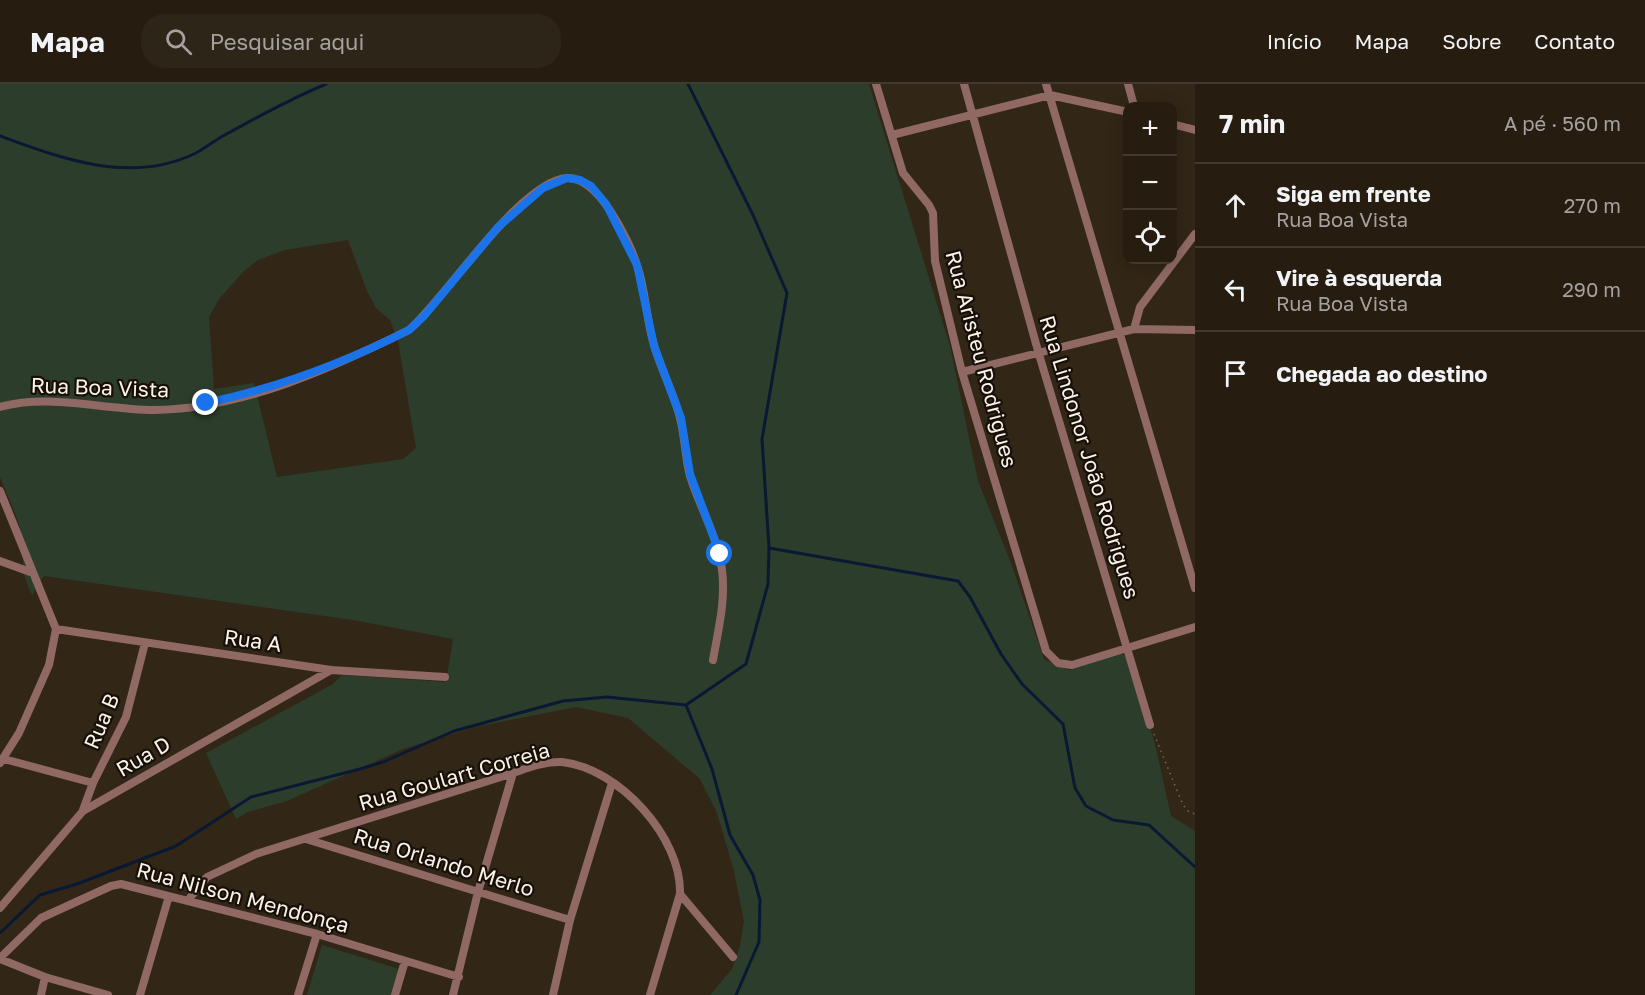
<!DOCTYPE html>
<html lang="pt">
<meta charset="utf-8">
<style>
:root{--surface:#261c10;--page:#2e2519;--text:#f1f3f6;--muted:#a4a19f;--line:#423a30}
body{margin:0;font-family:"Golos Text",sans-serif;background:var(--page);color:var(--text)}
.controls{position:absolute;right:18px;top:18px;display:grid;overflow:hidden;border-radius:12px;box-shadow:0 3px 15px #0003}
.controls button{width:54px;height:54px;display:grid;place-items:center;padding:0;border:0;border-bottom:2px solid var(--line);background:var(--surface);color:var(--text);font:30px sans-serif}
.stop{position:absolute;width:18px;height:18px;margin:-14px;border:4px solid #1a73e8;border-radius:50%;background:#fff}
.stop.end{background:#1a73e8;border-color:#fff;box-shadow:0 2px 6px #0008}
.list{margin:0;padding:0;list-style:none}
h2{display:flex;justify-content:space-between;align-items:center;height:78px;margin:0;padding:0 24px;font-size:26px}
h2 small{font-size:20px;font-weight:400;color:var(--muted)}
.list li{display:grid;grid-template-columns:39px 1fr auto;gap:18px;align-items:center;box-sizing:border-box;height:84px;padding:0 24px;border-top:2px solid var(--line)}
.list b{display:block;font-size:22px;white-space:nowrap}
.list p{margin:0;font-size:20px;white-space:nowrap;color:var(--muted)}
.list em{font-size:20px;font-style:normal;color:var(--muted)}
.icon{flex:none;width:33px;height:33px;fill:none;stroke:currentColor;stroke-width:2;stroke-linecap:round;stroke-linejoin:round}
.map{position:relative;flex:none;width:1195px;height:911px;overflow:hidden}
header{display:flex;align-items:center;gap:36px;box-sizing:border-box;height:84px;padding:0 30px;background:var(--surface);border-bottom:2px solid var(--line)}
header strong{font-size:28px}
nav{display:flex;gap:33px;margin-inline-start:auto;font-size:21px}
.search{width:420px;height:54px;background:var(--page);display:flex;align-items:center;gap:15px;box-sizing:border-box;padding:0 21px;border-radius:24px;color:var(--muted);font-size:22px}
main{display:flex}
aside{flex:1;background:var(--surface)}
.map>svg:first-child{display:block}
.green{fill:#2d3d2b;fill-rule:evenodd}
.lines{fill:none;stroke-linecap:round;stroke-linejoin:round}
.stream{stroke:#091933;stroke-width:3}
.path{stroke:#73685a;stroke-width:1.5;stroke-dasharray:1.5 4.5;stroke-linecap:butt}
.street{stroke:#906964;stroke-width:8}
.route{stroke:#1a73e8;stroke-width:8}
.labels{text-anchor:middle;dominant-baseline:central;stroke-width:4.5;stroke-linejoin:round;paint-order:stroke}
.street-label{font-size:21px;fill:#fbf3e9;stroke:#161009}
</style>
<header>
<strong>Mapa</strong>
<div class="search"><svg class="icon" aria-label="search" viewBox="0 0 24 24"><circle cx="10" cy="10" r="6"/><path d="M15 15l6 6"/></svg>Pesquisar aqui</div>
<nav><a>Início</a><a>Mapa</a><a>Sobre</a><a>Contato</a></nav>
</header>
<main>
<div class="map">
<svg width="1195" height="911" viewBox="0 0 1195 911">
<rect width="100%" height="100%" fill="#322616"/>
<!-- green -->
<path class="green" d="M0,0H869L950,262L978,397L1011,479L1044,575L1070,586L1115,569L1128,572L1155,660L1171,732L1195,747V911H710L732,885L740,862L744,837L734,787L717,729L700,695L628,634L576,623L475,643L403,665L287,717L248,728L236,735L206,669L333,600L342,591L446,598L453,555L353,536L44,492L32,511C19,484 25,478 21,451C18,431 7,412 0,393ZM348,156L367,207L376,224L390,236L398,257L416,364L403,375L277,393L254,299L214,305L209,233L219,215L243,188L258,176L285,166Z
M322,861L399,885L391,911H307Z"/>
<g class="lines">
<!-- stream -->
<path class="stream" d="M0,52C63,75 131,101 196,69C205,64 214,57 223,52C257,33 290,15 326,0
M769,464L958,497L970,513L1001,570L1022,600L1063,640L1075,704L1086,722L1113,736L1149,741L1195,783
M686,621L712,685L730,751L753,791L760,816L759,858L736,911
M0,849L40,811L77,800L176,762L251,713L360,685L383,678L454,647L563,617L607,613L686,621L746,580L768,500L769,464L762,355L787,209L753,131L688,0"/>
<!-- path -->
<path class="path" d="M1154,650L1183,721L1189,728L1195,730"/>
<!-- street -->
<path class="street" d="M876,0L903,89L929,121L933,129L935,177L962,288L1046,567L1058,579L1072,581L1195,543
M964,0L1038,267L1150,641
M1046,0L1195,504
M1128,0L1134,22
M1172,40L1195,46
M892,51L1050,11L1128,28
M1134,245L1140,223L1195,150
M962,288L1134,245L1195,246
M0,323C50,309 103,326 154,326C242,325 332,284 409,246C446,214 520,97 567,94C598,92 629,156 637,181C646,207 646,235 654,261C661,286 674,309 680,334C685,353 685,373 690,392C700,424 718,453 722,486C726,516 718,547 713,576
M0,407L56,545L49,581L19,649L0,679
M0,477L33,489
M56,545L331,586L445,593
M4,675L93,699
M83,726L93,699L126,633L145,559
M309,756L570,836
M680,810L733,873
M189,815L207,793L256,770L513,689C528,684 546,677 562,678C619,684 682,754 680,810L650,911
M0,824L83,727L331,586
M0,874L41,834L111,802L121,800L317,850L459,893
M0,875L45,893L108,911
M41,911L45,893
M140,911L169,812
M298,911L317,850
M395,911L405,877
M453,911L478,808L513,689
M553,911L570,836L612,699"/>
</g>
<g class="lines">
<!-- route -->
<path class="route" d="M206,319C277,304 344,279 409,246L424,232L498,143L543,104L567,94L580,96L591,102L606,120L637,181L654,262L681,334L690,390L720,470"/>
</g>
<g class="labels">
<!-- street labels -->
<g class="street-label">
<text transform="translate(982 275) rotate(75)">Rua Aristeu Rodrigues</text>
<text transform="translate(100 303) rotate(2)">Rua Boa Vista</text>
<text transform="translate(1090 373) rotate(73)">Rua Lindonor João Rodrigues</text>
<text transform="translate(253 556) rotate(8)">Rua A</text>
<text transform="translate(101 637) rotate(-67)">Rua B</text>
<text transform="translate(143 672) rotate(-30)">Rua D</text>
<text transform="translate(454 692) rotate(-16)">Rua Goulart Correia</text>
<text transform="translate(444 778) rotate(17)">Rua Orlando Merlo</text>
<text transform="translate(243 813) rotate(15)">Rua Nilson Mendonça</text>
</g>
</g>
</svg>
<div class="controls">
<button>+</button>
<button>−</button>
<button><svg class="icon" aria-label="locate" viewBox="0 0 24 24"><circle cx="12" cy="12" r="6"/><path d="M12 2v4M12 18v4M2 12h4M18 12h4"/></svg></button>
</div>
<div class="stop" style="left:720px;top:470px"></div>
<div class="stop end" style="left:206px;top:319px"></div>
</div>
<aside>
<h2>7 min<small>A pé · 560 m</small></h2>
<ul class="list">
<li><svg class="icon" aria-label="ahead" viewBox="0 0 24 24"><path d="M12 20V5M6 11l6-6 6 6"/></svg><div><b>Siga em frente</b><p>Rua Boa Vista</p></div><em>270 m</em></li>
<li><svg class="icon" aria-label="left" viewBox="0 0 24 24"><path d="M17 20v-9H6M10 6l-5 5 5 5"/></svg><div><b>Vire à esquerda</b><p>Rua Boa Vista</p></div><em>290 m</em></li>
<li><svg class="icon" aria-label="arrive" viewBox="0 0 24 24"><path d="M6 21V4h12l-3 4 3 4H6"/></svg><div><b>Chegada ao destino</b></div></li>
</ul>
</aside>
</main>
